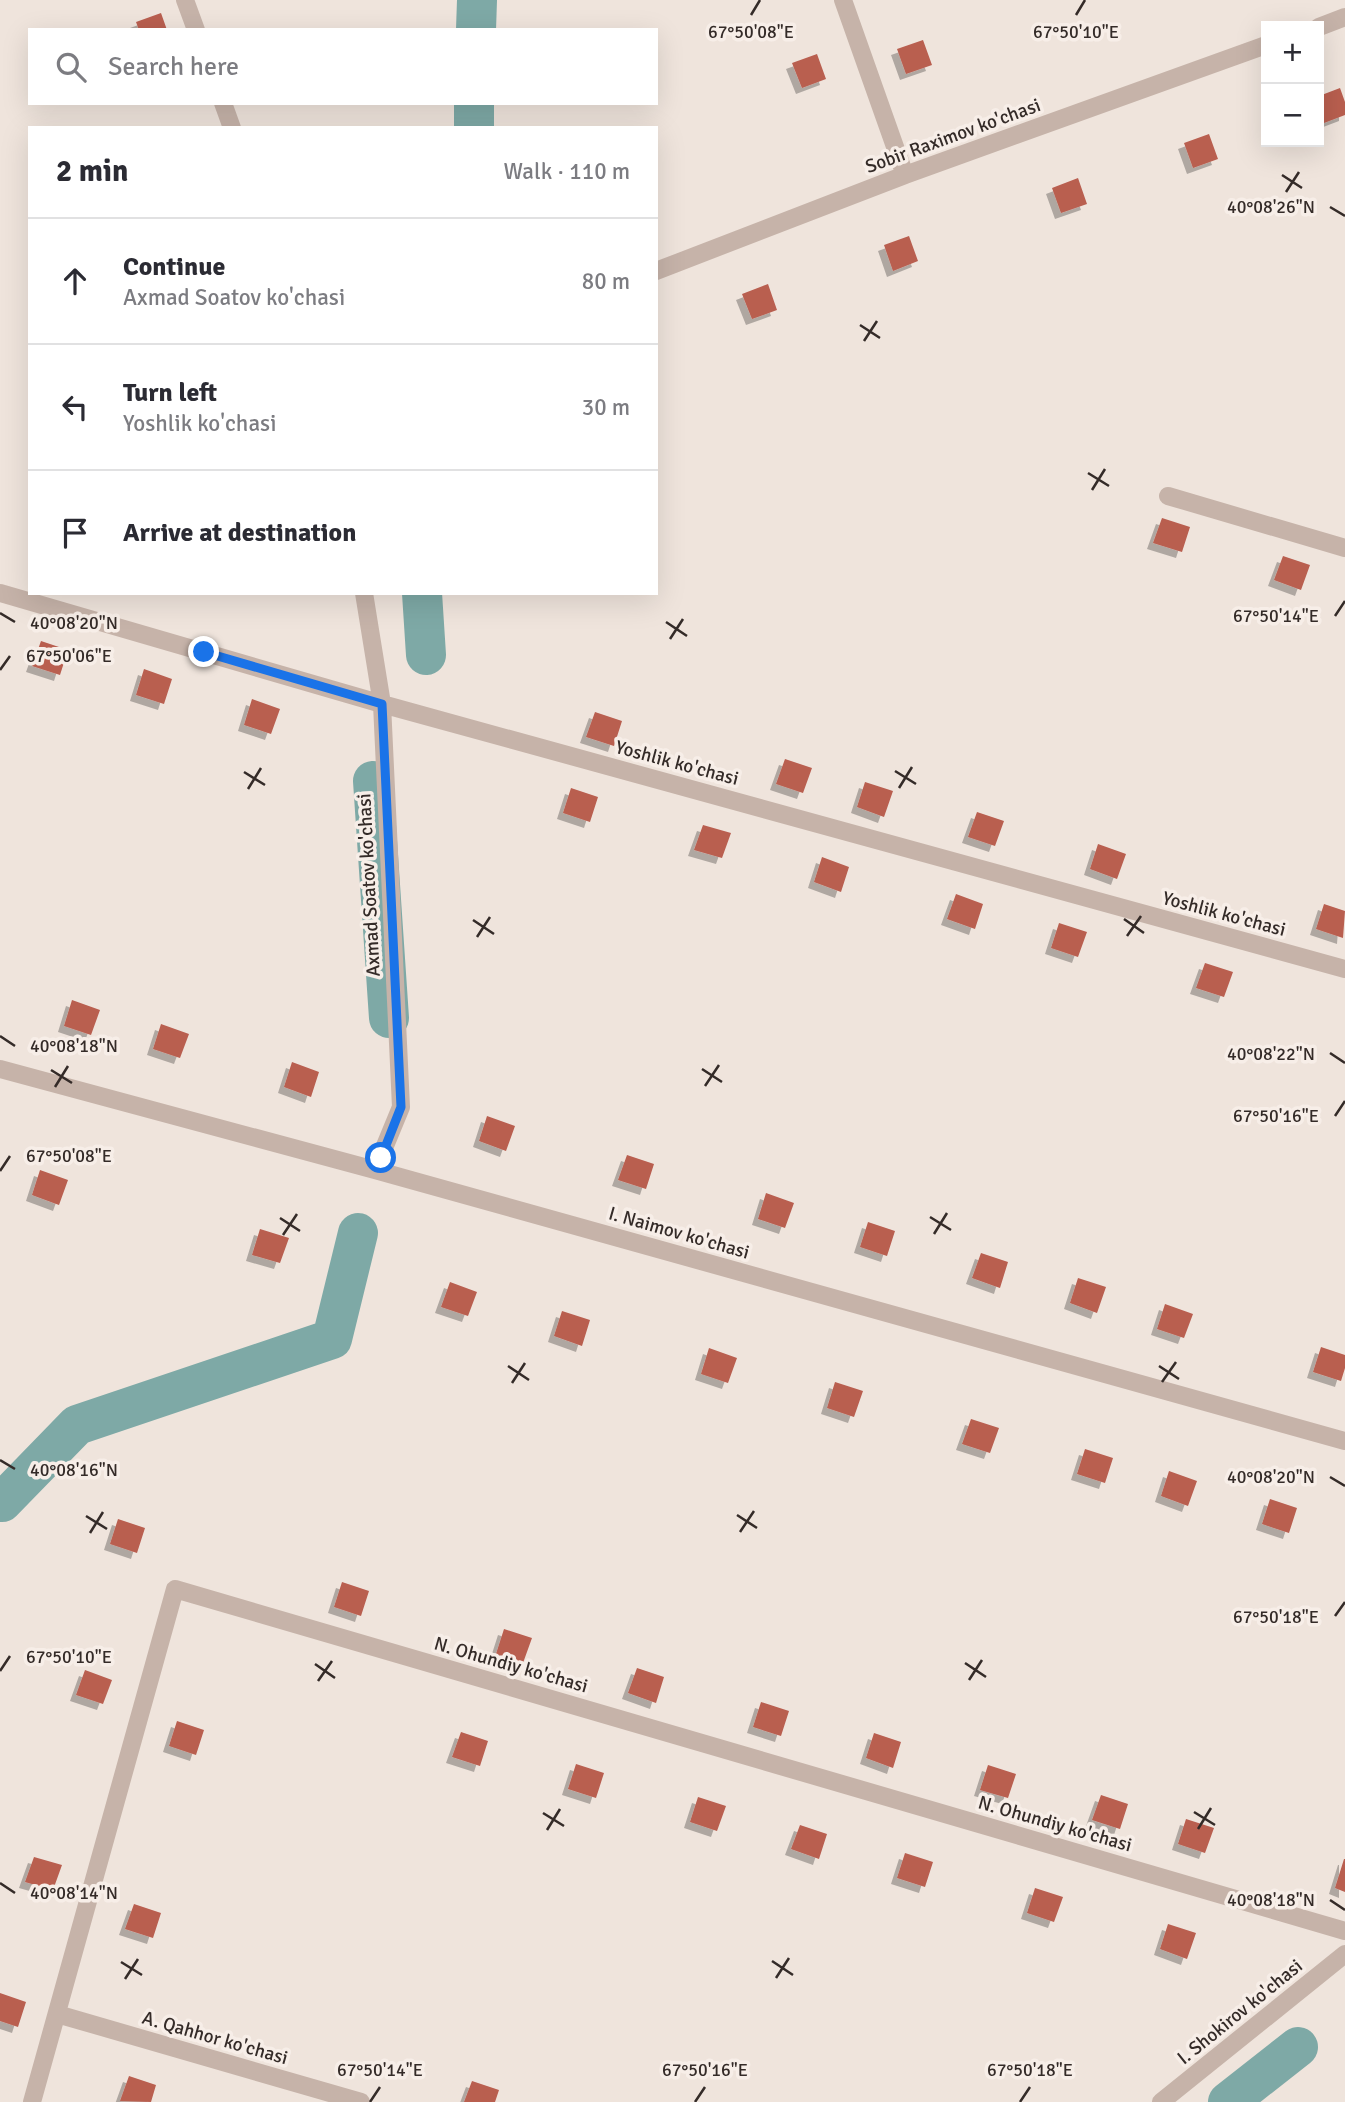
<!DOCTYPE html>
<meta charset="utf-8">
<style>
:root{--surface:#fff;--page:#f7f7f7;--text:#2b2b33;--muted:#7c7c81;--line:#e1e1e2}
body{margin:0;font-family:Signika,sans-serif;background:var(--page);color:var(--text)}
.controls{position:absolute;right:21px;top:21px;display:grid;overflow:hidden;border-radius:0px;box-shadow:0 7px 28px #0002}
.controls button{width:63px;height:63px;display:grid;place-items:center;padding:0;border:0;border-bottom:2px solid var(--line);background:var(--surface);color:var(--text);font:35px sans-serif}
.stop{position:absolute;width:21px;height:21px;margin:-16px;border:5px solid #1a73e8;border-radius:50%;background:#fff}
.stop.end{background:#1a73e8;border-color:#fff;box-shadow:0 2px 7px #0008}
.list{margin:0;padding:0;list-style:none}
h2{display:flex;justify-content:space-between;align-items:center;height:91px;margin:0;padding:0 28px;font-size:30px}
h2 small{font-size:23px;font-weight:400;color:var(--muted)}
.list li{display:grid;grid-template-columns:46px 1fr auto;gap:21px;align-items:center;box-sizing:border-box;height:126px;padding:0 28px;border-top:2px solid var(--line)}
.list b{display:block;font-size:26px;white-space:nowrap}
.list p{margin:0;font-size:23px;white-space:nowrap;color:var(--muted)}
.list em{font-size:23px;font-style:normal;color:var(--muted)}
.icon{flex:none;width:38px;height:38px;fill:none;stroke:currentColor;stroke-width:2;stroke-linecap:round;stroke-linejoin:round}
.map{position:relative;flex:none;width:1345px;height:2102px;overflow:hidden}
.search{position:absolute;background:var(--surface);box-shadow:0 7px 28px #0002;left:28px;top:28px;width:630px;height:77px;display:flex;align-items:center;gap:18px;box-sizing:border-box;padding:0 24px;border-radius:0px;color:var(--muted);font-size:26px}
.panel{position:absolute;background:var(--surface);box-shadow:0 7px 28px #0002;left:28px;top:126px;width:630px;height:469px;border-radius:0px}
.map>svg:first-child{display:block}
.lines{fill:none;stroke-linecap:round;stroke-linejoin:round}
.canal{stroke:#7ea9a6;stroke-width:40}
.building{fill:#b95e50;filter:url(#shadow)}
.minor{stroke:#c6b3a9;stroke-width:18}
.route{stroke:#1a73e8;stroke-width:9}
.ticks{fill:none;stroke:#342b28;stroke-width:2.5}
.labels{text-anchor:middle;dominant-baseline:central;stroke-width:7;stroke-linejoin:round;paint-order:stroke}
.street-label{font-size:19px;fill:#342b28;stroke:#f7eee8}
.ticks-label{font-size:18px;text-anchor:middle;fill:#342b28;stroke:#f7eee8;stroke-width:7;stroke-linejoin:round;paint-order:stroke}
</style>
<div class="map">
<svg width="1345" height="2102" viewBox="0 0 1345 2102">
<defs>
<filter id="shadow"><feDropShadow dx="-6" dy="6" stdDeviation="0" flood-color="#0004"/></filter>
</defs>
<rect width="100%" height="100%" fill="#efe4dc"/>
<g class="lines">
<!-- canal -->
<path class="canal" d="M476,30L477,0
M474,128V103
M422,593L426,655
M373,781L389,1018
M0,1502H2L77,1425L332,1339L358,1233
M1228,2102L1298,2047"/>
</g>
<!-- building -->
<path class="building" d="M161,13L167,30H139L136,22Z
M923,40L932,65L906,74L897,49Z
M817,54L826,79L802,88L792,63Z
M1340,88L1345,102V115L1324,123L1319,108V96Z
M1209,134L1218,159L1193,168L1184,143Z
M1078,178L1087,204L1061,213L1052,188Z
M909,236L918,261L893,271L884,245Z
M768,284L777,310L752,319L742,294Z
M1162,518L1190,527L1182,552L1153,543Z
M1283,556L1310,565L1301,590L1274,580Z
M41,641L68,650L60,675L32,666Z
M144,669L172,679L164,704L136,695Z
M252,699L280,709L271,734L244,725Z
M595,712L622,721L614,746L586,737Z
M785,759L812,768L803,793L776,784Z
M865,782L893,791L884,817L857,807Z
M571,788L598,797L590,822L563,813Z
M977,812L1004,821L995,846L968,837Z
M703,825L731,833L722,858L694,850Z
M1098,844L1126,854L1117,879L1090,869Z
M822,857L849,867L841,892L814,882Z
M956,894L983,904L975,929L947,919Z
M1324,904L1345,911L1343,938L1316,929Z
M1059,923L1087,932L1078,957L1051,948Z
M1205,963L1233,972L1224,997L1196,988Z
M72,1000L100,1010L91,1035L64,1026Z
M161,1024L189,1034L180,1058L153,1049Z
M292,1062L319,1072L311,1097L284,1087Z
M487,1116L515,1126L506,1151L479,1141Z
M627,1155L654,1164L646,1189L618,1180Z
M40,1170L68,1180L59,1205L32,1195Z
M766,1193L794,1203L785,1228L758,1219Z
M868,1222L895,1231L887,1256L860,1247Z
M260,1229L289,1238L280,1263L252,1255Z
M981,1253L1008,1262L1000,1288L972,1278Z
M1078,1278L1106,1287L1097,1313L1070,1303Z
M450,1282L477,1292L468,1316L441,1307Z
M1165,1304L1193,1314L1184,1338L1157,1329Z
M562,1311L590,1320L582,1346L554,1336Z
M1321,1347L1345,1355V1368L1341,1381L1313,1372Z
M709,1348L737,1358L728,1383L701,1374Z
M835,1382L863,1391L854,1417L827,1408Z
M971,1419L999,1428L990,1453L962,1444Z
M1085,1449L1113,1458L1105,1483L1077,1474Z
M1169,1471L1197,1481L1188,1506L1161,1496Z
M1270,1499L1297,1508L1289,1533L1262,1524Z
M118,1519L145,1528L137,1553L110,1544Z
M342,1582L369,1591L361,1616L334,1607Z
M504,1629L532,1638L523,1663L496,1654Z
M637,1668L664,1677L656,1703L628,1693Z
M85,1670L112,1680L103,1704L76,1695Z
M761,1702L789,1711L781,1736L753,1727Z
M177,1721L204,1730L196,1755L169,1746Z
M461,1732L488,1741L480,1766L452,1757Z
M874,1733L901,1742L893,1768L866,1758Z
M576,1764L604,1773L596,1798L568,1789Z
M988,1765L1016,1774L1008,1798L980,1790Z
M1101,1795L1128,1804L1120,1829L1092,1820Z
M698,1797L726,1806L717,1831L690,1822Z
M1186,1819L1214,1828L1205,1853L1178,1844Z
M800,1825L827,1834L819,1859L791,1849Z
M905,1853L933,1862L925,1887L897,1878Z
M34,1857L62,1865L53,1890L25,1882Z
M1344,1859H1345V1892L1335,1888Z
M1035,1888L1063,1897L1054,1922L1027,1913Z
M134,1904L161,1913L153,1938L125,1929Z
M1168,1924L1196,1933L1187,1959L1160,1949Z
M0,1993L26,2002L18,2027L0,2021Z
M129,2076L156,2085L151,2102L120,2101Z
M472,2081L499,2090L495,2102H464Z"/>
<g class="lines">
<!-- minor -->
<path class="minor" d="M185,0L196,30
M843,0L905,175
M1319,27L1345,17
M223,103L232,128
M656,271L905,175L1266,45
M1168,496L1345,548
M0,593L382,704L1345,969
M364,593L382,704L401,1107L375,1170
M0,1069L375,1170L1345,1441
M57,2014L361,2102
M32,2102L175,1589L1345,1931
M1161,2102L1345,1954"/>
</g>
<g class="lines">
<!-- route -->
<path class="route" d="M204,652L382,704L401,1107L381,1158"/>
</g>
<!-- ticks -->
<path class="ticks" d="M751,15L760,0M1076,15L1085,0M1282,175L1302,188M1286,192L1299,172M1330,207L1345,216M860,325L880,338M864,341L877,321M1088,473L1109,486M1092,490L1105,469M0,613L15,622M1335,616L1345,601M666,622L687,636M670,639L683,619M0,670L10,656M895,771L916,784M244,772L265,785M899,788L912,767M248,789L261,768M1124,919L1144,933M473,920L494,934M1127,936L1141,916M477,937L490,917M0,1036L15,1046M1330,1053L1345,1063M702,1069L722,1082M51,1070L72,1083M705,1086L719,1065M55,1087L68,1066M1335,1116L1345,1101M0,1171L10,1156M930,1217L951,1230M280,1218L300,1231M934,1234L947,1213M283,1235L297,1214M508,1366L529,1380M1159,1366L1179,1379M1162,1382L1176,1362M512,1383L525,1363M0,1460L15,1469M1330,1477L1345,1486M737,1515L757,1528M86,1516L107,1529M740,1532L754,1511M90,1533L103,1512M1335,1616L1345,1602M965,1663L986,1677M315,1664L335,1678M0,1671L10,1656M969,1680L982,1660M318,1681L332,1661M1194,1812L1215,1825M543,1813L564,1826M1198,1829L1211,1808M547,1830L560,1809M0,1883L15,1893M1330,1900L1345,1910M772,1961L793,1975M121,1962L142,1975M776,1978L789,1958M125,1979L138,1959M370,2102L380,2087M695,2102L705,2087M1020,2102L1030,2087"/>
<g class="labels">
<!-- street labels -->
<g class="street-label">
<text transform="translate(953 136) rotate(-20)">Sobir Raximov ko'chasi</text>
<text transform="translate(677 763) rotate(15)">Yoshlik ko'chasi</text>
<text transform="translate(369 885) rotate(-93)">Axmad Soatov ko'chasi</text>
<text transform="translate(1224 914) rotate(15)">Yoshlik ko'chasi</text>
<text transform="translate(679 1233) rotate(16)">I. Naimov ko'chasi</text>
<text transform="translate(511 1665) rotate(16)">N. Ohundiy ko'chasi</text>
<text transform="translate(1055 1824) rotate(16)">N. Ohundiy ko'chasi</text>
<text transform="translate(1240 2012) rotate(-39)">I. Shokirov ko'chasi</text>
<text transform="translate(215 2038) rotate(16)">A. Qahhor ko'chasi</text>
</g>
</g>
<g class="ticks-label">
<text x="751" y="38">67°50'08"E</text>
<text x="1076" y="38">67°50'10"E</text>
<text x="1271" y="213">40°08'26"N</text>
<text x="1276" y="622">67°50'14"E</text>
<text x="74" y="629">40°08'20"N</text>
<text x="69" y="662">67°50'06"E</text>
<text x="74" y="1052">40°08'18"N</text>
<text x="1271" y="1060">40°08'22"N</text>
<text x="1276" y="1122">67°50'16"E</text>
<text x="69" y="1162">67°50'08"E</text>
<text x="74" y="1476">40°08'16"N</text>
<text x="1271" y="1483">40°08'20"N</text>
<text x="1276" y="1623">67°50'18"E</text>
<text x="69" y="1663">67°50'10"E</text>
<text x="74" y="1899">40°08'14"N</text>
<text x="1271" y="1906">40°08'18"N</text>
<text x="380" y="2076">67°50'14"E</text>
<text x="705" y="2076">67°50'16"E</text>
<text x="1030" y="2076">67°50'18"E</text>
</g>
</svg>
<div class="controls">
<button>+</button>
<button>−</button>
</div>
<div class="stop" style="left:381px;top:1158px"></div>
<div class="stop end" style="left:204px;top:652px"></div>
<div class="search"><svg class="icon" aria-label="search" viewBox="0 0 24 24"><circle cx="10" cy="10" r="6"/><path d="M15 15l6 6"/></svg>Search here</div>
<section class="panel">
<h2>2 min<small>Walk · 110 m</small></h2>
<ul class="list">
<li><svg class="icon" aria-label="ahead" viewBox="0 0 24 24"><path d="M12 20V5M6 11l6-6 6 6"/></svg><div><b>Continue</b><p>Axmad Soatov ko'chasi</p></div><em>80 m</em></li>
<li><svg class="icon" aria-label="left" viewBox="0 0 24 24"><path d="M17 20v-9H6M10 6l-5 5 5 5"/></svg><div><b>Turn left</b><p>Yoshlik ko'chasi</p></div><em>30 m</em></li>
<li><svg class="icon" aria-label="arrive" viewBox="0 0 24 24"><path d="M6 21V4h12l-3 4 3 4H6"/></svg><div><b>Arrive at destination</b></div></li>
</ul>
</section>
</div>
